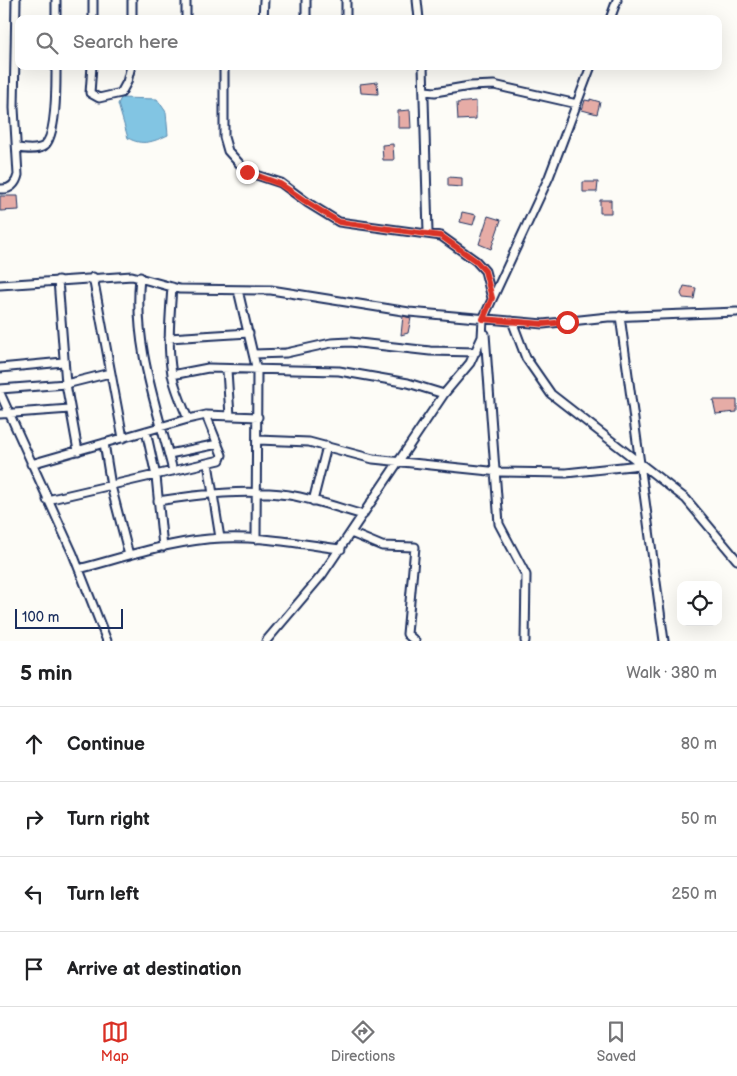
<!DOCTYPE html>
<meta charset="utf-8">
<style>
:root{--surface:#fff;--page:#f2f2f2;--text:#202124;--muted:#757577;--line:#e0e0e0;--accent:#d93025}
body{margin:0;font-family:"Balsamiq Sans",sans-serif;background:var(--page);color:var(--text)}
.controls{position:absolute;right:15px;bottom:15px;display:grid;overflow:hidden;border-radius:10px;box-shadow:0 5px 20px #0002}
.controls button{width:45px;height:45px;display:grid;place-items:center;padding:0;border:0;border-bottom:1px solid var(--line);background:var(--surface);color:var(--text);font:25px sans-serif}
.scale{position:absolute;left:15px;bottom:12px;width:108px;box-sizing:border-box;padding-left:5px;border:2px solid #1b2f5e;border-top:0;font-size:14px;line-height:18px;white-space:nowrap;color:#1b2f5e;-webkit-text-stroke:4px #fdfcf7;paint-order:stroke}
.stop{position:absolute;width:15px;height:15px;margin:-11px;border:4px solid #d93025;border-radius:50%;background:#fff}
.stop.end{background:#d93025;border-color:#fff;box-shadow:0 1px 5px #0008}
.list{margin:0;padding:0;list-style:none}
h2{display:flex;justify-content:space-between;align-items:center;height:65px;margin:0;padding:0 20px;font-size:21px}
h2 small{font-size:16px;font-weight:400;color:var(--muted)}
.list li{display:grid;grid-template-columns:32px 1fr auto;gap:15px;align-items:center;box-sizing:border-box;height:75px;padding:0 20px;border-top:1px solid var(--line)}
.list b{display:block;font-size:19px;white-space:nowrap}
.list em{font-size:16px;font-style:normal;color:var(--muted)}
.icon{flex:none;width:28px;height:28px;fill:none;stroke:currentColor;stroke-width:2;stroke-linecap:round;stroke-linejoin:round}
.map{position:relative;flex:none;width:737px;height:641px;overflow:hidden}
.search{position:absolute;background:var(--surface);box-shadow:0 5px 20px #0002;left:15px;right:15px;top:15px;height:55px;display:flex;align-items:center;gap:12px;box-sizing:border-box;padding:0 18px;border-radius:10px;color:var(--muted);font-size:19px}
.sheet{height:365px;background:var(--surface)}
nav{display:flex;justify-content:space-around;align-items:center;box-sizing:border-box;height:70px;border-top:1px solid var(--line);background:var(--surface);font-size:14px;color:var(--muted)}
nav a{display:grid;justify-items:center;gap:2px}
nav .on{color:var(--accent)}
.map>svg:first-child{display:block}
.water{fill:#82c5e3;stroke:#5989ae}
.building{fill:#e6aca6;stroke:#1b2f5e}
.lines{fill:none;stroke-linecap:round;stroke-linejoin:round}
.street-casing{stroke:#1b2f5e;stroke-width:11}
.street{stroke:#fdfcf7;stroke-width:7}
.route{stroke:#d93025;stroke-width:6}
</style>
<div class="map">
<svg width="737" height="641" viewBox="0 0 737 641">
<rect width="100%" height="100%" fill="#fdfcf7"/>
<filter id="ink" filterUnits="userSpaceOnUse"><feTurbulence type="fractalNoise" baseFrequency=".02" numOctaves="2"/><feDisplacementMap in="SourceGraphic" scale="10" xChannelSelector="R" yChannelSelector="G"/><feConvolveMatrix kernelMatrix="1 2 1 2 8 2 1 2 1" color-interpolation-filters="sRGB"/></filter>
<g filter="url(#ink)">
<!-- water -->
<path class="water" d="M121,98L157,99L166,112L168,135C153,142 142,146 128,138L118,104Z"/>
<!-- building -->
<path class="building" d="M377,82L378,94L361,93L360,84Z
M590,99L600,102L597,114L582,110L585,100L590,101Z
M476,101V119L458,120L457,103Z
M410,110L411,128H398V111Z
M393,144L394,160H383L382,145Z
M448,177L462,178V187L448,186Z
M583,182H598L597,192H583Z
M0,196H18L19,210L0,211Z
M600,200H611V213H600Z
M462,212L476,215L473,225L460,222Z
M488,216L501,220L491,249L479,244Z
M684,286L696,288L694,299L683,298L681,294Z
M403,316L411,318L408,333L401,335Z
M713,400H737V412L716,414Z"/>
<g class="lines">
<defs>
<path id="street" d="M56,0V19
M93,0V19
M132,0V19
M306,0V19
M417,0L419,19
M186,19V0
M263,19L264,0
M346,19V0
M610,19L617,0
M92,66L90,93L99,98L121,93L127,82L131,66
M224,66V137L228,151L247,172L281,183L308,203L339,222L441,236L476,261L485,271L492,298
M423,66L428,232
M425,91L435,92L470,86L494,85L577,104
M17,148C24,149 37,151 44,146C57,136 56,83 56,66
M0,189C10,190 16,184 18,175L14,108L16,0
M93,277L123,438
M140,277C133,345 157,407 173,471
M58,280L66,384L78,451
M0,285L132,276L179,289L271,290L409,312L543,324L608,317L737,312
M172,287C170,316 167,345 172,374C175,389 182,404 188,419
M238,290L257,371L256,539
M620,316L664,641
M512,321L526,358L551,394L686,499L737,560
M485,334L499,524L526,575L525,641
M169,338L249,333
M254,354L286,353L331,343L350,342L430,351L476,352
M0,368L63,362
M227,370L230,416
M172,375L208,368L339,371L408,383L444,394
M0,389L66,384L110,373
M0,393L73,554L107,641
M0,414L70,409
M146,431L156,476L163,547
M258,440L309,442L373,459L499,472L566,473L640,465
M104,443L111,486L129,555
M169,454L218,444
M208,463L220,538
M31,464L188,419L206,415L258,417
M47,500L220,460L222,455L206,415
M158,501C202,494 245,489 289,495C314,499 339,508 363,515
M313,501L327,446
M351,533L382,546L415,547L407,634L415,641
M79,569C125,557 173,540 222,538C261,536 302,544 341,549
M266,641L322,575L444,394L470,363L482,337L483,319L549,177L591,66"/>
</defs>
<!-- street casing -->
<use href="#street" class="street-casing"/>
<!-- street -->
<use href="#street" class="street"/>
</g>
</g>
<g class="lines" filter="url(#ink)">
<!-- route -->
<path class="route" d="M247,172L280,184L308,203L339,222L441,236L476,261L485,271L492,298L483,319L543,324L567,322"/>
</g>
</svg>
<div class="controls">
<button><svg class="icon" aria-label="locate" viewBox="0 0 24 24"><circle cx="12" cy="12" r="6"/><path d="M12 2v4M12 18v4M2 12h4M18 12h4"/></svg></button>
</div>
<div class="scale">100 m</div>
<div class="stop" style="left:567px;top:322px"></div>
<div class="stop end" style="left:247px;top:172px"></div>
<div class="search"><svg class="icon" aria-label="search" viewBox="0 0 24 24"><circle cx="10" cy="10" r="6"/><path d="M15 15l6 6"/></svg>Search here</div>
</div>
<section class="sheet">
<h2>5 min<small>Walk · 380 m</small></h2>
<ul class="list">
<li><svg class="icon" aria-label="ahead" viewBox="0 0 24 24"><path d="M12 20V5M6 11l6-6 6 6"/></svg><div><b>Continue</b></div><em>80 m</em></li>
<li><svg class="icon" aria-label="right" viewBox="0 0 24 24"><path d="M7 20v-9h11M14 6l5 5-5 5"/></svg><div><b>Turn right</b></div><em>50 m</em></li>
<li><svg class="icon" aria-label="left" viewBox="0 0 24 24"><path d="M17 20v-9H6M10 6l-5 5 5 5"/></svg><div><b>Turn left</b></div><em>250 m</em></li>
<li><svg class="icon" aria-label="arrive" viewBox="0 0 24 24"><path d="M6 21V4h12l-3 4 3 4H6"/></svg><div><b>Arrive at destination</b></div></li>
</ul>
</section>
<nav>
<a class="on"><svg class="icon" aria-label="map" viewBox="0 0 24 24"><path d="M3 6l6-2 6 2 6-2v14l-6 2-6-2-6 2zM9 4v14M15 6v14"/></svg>Map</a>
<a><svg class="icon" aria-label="directions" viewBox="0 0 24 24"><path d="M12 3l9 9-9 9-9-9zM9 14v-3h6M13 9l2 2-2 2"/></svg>Directions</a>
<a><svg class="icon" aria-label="saved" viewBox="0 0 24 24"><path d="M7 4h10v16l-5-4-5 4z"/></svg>Saved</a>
</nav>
